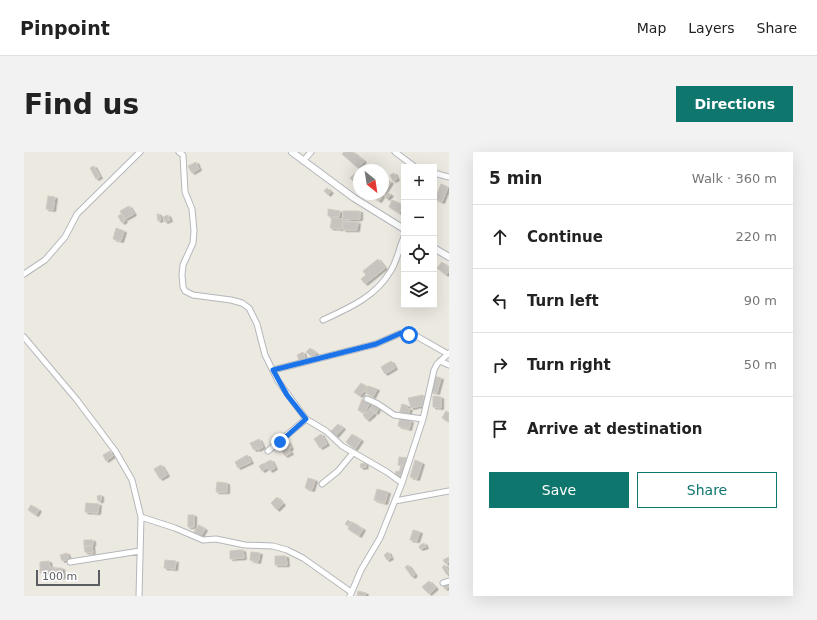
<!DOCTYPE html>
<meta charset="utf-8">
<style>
:root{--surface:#fff;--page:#f2f2f2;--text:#222;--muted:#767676;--line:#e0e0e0;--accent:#0f766e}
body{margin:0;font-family:"DejaVu Sans",sans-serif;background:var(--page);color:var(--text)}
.controls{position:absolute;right:12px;top:12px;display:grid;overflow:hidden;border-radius:0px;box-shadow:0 4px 16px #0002}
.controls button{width:36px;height:36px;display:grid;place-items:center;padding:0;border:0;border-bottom:1px solid var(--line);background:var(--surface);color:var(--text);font:20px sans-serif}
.compass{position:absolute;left:329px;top:12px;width:36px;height:36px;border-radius:50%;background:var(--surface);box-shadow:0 4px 16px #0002;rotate:150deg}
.scale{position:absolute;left:12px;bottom:10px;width:64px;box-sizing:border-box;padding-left:4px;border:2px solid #5a5d61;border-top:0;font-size:11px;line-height:14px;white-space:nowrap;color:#5a5d61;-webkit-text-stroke:3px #fff;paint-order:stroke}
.stop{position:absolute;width:12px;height:12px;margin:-9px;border:3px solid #1a73e8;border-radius:50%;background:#fff}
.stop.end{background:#1a73e8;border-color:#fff;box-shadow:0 1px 4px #0008}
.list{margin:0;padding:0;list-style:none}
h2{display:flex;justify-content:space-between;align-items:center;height:52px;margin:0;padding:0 16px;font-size:17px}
h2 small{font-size:13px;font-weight:400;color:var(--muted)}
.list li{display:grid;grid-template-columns:26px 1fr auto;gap:12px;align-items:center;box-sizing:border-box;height:64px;padding:0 16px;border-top:1px solid var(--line)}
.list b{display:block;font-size:15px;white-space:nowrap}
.list em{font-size:13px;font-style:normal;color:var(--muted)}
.actions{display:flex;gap:8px;padding:12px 16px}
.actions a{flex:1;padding:9px 0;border:1px solid var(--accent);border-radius:0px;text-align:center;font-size:14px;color:var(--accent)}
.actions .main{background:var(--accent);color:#fff}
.icon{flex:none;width:22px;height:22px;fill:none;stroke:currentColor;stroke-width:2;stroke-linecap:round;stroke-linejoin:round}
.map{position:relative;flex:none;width:425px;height:444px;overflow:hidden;border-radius:0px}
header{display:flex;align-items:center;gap:24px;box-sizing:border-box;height:56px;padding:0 20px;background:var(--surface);border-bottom:1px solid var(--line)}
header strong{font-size:19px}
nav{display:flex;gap:22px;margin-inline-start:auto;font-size:14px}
.intro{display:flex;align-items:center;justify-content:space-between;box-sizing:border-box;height:96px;padding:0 24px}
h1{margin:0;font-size:28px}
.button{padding:10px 18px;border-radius:0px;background:var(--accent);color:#fff;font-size:14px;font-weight:700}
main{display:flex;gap:24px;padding:0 24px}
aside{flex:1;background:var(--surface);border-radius:0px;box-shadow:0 4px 16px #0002}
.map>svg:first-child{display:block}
.building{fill:#c7c3be;stroke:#d0cac0;filter:url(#shadow)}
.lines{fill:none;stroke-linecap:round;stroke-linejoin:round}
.minor-casing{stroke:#b4b7bb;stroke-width:7}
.tertiary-casing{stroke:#b4b7bb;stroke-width:8}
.minor{stroke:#fff;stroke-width:5}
.tertiary{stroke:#fff;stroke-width:6}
.route{stroke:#1a73e8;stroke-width:5}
</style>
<header>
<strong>Pinpoint</strong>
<nav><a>Map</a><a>Layers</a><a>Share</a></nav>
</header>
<div class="intro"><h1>Find us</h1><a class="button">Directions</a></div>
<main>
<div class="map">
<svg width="425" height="444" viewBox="0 0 425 444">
<defs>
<filter id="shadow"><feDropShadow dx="2.5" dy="1.5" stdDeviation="0" flood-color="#0004"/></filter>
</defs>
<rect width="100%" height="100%" fill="#ece9e1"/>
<!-- building -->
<path class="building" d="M320,0H329L340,9L334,16L318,2Z
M172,10L175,17L168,21L164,14Z
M70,14L76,25L72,27L66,16Z
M350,14L357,18H348Z
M337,16L338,18H335V26L330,30L326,26Z
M370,21L373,27L369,29L366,23Z
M359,26L367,30L355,49L345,43L359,42Z
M417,32L424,35L418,50L411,47Z
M303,36L307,40L304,43L300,39Z
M364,41L367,43L363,47L361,44Z
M24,44L31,45L29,58L22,57Z
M368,48L379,53L375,61L365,55Z
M105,54L110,62L101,67L96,59Z
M304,57L316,59L315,65L304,64Z
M319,59H336V67L319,68Z
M97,62L101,69L98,71L94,64Z
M133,62H135L137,68L134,69Z
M144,63L146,68L141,70L139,65Z
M308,66L319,67L317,77L306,76Z
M319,70H334L333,78H319Z
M92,76L100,79L97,89L89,87Z
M354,107L361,116L341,132L337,127L342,123L339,119Z
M418,110L425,116V119L422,123L413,116Z
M286,196L292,201L289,205L282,200Z
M279,200L281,206L275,208L273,203Z
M367,209L371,216L361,222L357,215Z
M409,224L417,226L413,241L405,239Z
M337,231L343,235L336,244L330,240Z
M344,234L353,237L349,245L341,240Z
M399,243L401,253L387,256L384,246Z
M409,244L417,245V256L409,255Z
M338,247L346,251L340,261L334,258Z
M350,251L355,255L352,261L346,257Z
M378,252L384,254L383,256L386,257L383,265L375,263Z
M346,257L350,262L343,268L339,263Z
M422,259L425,261V270L418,266Z
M376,266L387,269L385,277L374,274Z
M314,272L319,276L312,284L307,279Z
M297,282L303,292L296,296L290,287Z
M328,282L337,288L331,297L322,290Z
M235,287L239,295L234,298L229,290Z
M229,290L233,297L230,298L226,291Z
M264,290L267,296L265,298L267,301L261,304L256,295Z
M86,299L89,304L82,309L79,303Z
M223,303L227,310L214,316L211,310Z
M375,305L383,306L381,314L374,313Z
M247,308L251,316L246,319L241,311Z
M391,308L398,311L393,327L386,325Z
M241,311L243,316L238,319L235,314Z
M341,311L342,315L337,316L336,312Z
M137,313L143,323L136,327L130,317Z
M377,314L381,316L378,326L371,323L372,319L375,320Z
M284,326L291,328L288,338L281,336Z
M193,330L203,331V340H192Z
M353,337L364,340L361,351L350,348Z
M77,343V349H74L73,344Z
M253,345L259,352L253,358L247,351Z
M62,351L75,352L74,361L61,360Z
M7,353L15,358L12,363L4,358Z
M164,363H170V375H164Z
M324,368L327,371L324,374L321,372Z
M328,370L339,377L335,384L324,377Z
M175,373L181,377L177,384L170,380Z
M389,378L396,380L393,389L386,388Z
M60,388H69V393L60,394Z
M400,391L402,395L396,397L395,394Z
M68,394L69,401L61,400L60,395Z
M215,398H219L220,406L206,407V399Z
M227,400L236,401L234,410L226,408Z
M364,400L367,406L363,408L360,403Z
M43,401L45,407L38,409L36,403Z
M251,404H262L263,413H251Z
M425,405V410L422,412L419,408Z
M141,408L152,409L151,417L140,416Z
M25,409L26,416L31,415V421H16V410Z
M384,413L391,423L388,425L381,415Z
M421,413L425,420L423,423L418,415Z
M32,416H38L39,425L33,426Z
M405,429L412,436L405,442L398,435Z
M425,430V435L421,437L419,434Z
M334,439L342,441L341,444H333Z"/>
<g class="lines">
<defs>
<path id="minor" d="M155,0L159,3L161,40L168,57L170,79L169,91L159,113L158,123L159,135L161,139L169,143L207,148L218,151L225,156L233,172L241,203L254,229L282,267L302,279L318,294L363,320L378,331
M371,0L391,15
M279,9L287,0
M410,21L425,25
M0,122L21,108L41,85L53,62L116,0
M299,168C325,156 351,145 366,120C373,110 375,96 380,85
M0,185L53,248L92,300L108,328L117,365L115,444
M416,209L425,213
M249,218L352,192L377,181L394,185L424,202
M343,247L354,252L370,263L399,267
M244,299L282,267
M298,332L314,319L329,301
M371,349L425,339
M117,365L151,376L179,388L192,387L221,393L249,394L263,398L279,406L327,440
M46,410L116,399
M419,431L425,429
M326,444L337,418L356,386L378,331L399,267L410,218L413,212L425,201"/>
<path id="tertiary" d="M268,0L330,46L380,77
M410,96L425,105"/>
</defs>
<!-- minor casing -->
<use href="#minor" class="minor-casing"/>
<!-- tertiary casing -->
<use href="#tertiary" class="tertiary-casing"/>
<!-- minor -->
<use href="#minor" class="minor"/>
<!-- tertiary -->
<use href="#tertiary" class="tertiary"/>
</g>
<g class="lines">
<!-- route -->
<path class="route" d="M256,290L282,267L263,243L249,218L352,192L377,181L385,183"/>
</g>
</svg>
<div class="controls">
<button>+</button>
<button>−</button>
<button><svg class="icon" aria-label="locate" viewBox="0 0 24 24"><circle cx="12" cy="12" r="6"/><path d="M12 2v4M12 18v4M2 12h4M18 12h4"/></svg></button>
<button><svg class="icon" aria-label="layers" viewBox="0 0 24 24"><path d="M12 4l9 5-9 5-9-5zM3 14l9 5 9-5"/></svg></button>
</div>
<svg class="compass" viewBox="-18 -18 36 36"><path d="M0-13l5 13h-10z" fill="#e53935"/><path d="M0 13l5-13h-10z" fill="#767676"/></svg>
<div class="scale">100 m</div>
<div class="stop" style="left:385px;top:183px"></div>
<div class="stop end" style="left:256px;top:290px"></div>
</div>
<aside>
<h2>5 min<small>Walk · 360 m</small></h2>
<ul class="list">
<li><svg class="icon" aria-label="ahead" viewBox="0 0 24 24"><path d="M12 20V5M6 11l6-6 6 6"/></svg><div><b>Continue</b></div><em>220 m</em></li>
<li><svg class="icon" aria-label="left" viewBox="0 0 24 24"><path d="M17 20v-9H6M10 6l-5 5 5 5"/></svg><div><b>Turn left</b></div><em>90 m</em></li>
<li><svg class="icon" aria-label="right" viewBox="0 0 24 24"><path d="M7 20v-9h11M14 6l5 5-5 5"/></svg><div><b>Turn right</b></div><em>50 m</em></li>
<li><svg class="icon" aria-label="arrive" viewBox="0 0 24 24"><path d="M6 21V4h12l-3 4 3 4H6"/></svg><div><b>Arrive at destination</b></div></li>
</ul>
<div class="actions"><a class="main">Save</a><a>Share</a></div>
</aside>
</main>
